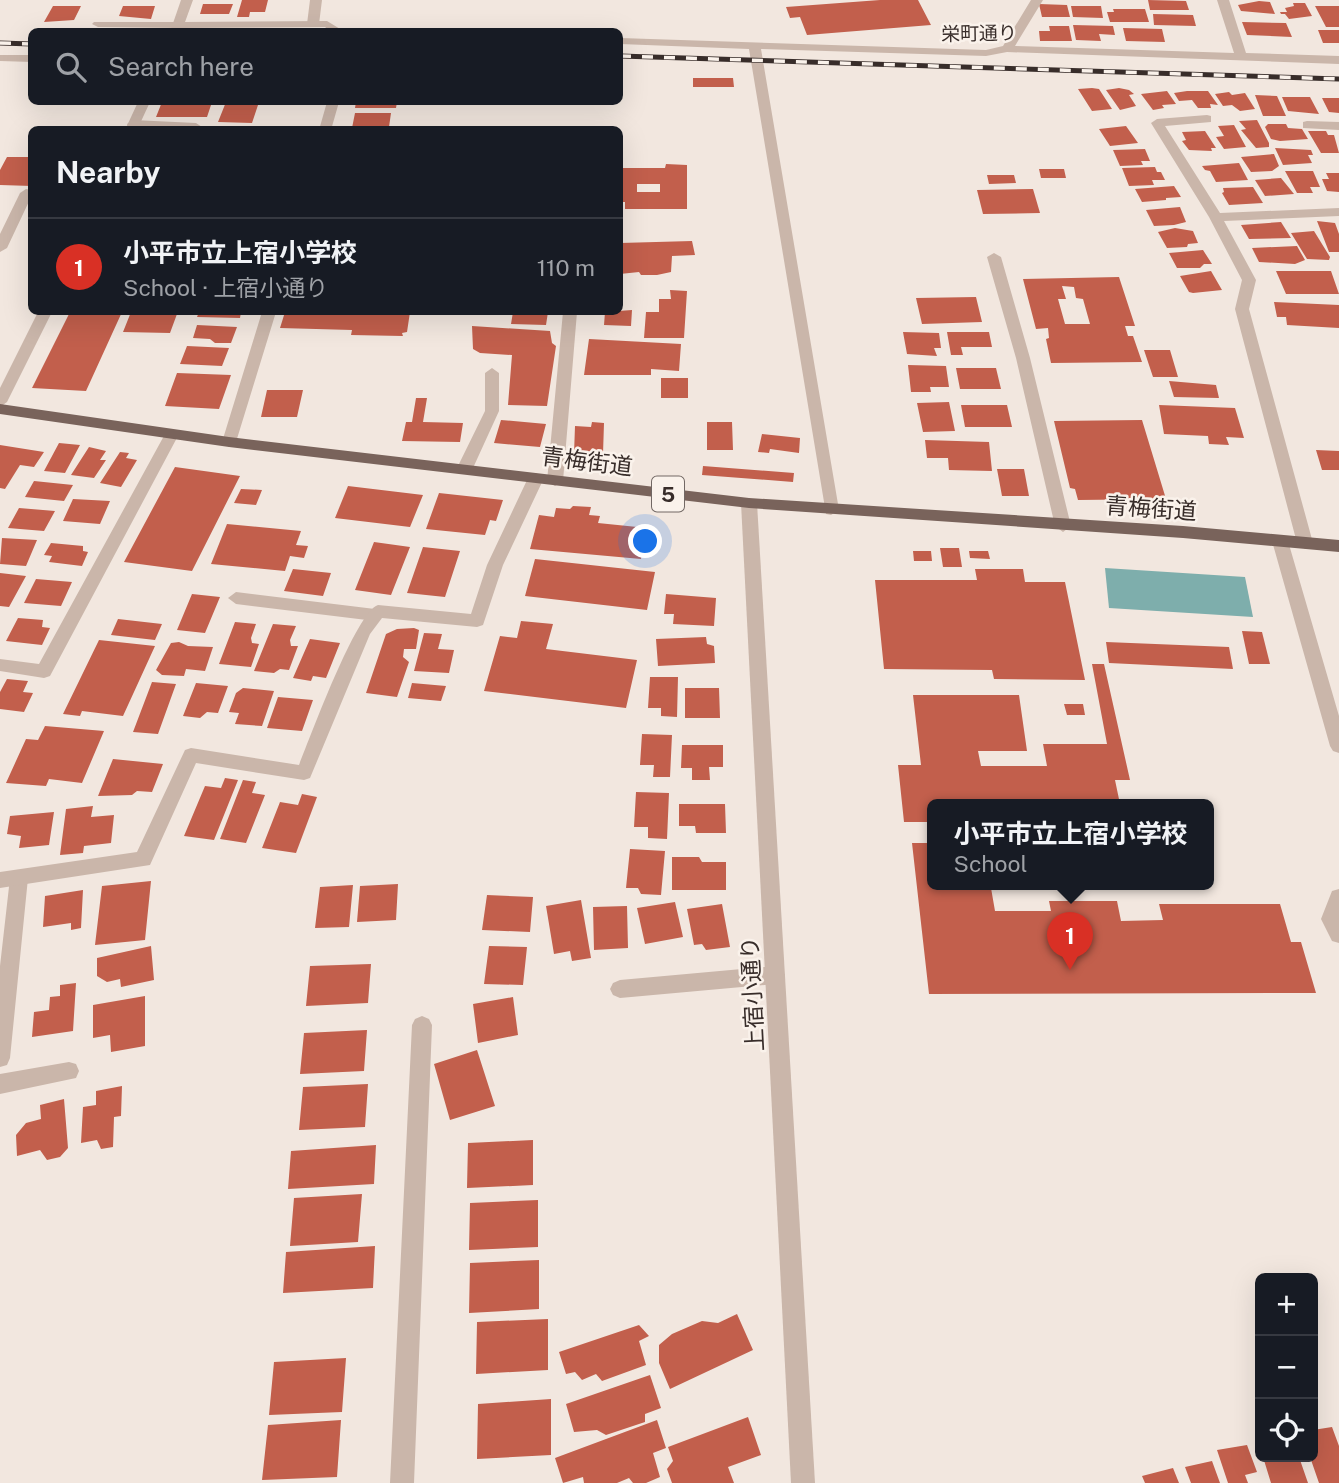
<!DOCTYPE html>
<meta charset="utf-8">
<style>
:root{--surface:#171b24;--page:#242831;--text:#f1f3f6;--muted:#9ea1a6;--line:#363941;--accent:#d93025}
body{margin:0;font-family:"Public Sans","Noto Sans JP",sans-serif;background:var(--page);color:var(--text)}
.controls{position:absolute;right:21px;bottom:21px;display:grid;overflow:hidden;border-radius:10px;box-shadow:0 7px 28px #0002}
.controls button{width:63px;height:63px;display:grid;place-items:center;padding:0;border:0;border-bottom:2px solid var(--line);background:var(--surface);color:var(--text);font:35px sans-serif}
.you{position:absolute;left:646px;top:542px;width:24px;height:24px;margin:-18px;border:5px solid #fff;border-radius:50%;background:#1a73e8;box-shadow:0 0 0 10px #1a73e833}
.badge{display:grid;place-items:center;width:46px;height:46px;border-radius:50%;background:var(--accent);color:#fff;font-size:23px;font-weight:700}
.pin{position:absolute;translate:-50% -58px;filter:drop-shadow(0 2px 4px #0008)}
.pin::after{content:'';position:absolute;top:37px;width:24px;height:21px;background:inherit;clip-path:polygon(0 0,100% 0,50% 100%)}
.popup{position:absolute;left:927px;top:799px;width:287px;height:91px;box-sizing:border-box;display:grid;place-content:center;border-radius:10px;background:var(--surface);filter:drop-shadow(0 2px 5px #0005);font-size:23px;white-space:nowrap;color:var(--muted)}
.popup b{font-size:26px;color:var(--text)}
.popup::after{content:'';position:absolute;left:50%;top:100%;margin-left:-14px;border:14px solid transparent;border-top-color:var(--surface)}
.list{margin:0;padding:0;list-style:none}
h2{display:flex;justify-content:space-between;align-items:center;height:91px;margin:0;padding:0 28px;font-size:30px}
h2 small{font-size:23px;font-weight:400;color:var(--muted)}
.list li{display:grid;grid-template-columns:46px 1fr auto;gap:21px;align-items:center;box-sizing:border-box;height:98px;padding:0 28px;border-top:2px solid var(--line)}
.list b{display:block;font-size:26px;white-space:nowrap}
.list p{margin:0;font-size:23px;white-space:nowrap;color:var(--muted)}
.list em{font-size:23px;font-style:normal;color:var(--muted)}
.icon{flex:none;width:38px;height:38px;fill:none;stroke:currentColor;stroke-width:2;stroke-linecap:round;stroke-linejoin:round}
.map{position:relative;flex:none;width:1339px;height:1483px;overflow:hidden}
.search{position:absolute;background:var(--surface);box-shadow:0 7px 28px #0002;left:28px;top:28px;width:595px;height:77px;display:flex;align-items:center;gap:18px;box-sizing:border-box;padding:0 24px;border-radius:10px;color:var(--muted);font-size:26px}
.panel{position:absolute;background:var(--surface);box-shadow:0 7px 28px #0002;left:28px;top:126px;width:595px;height:189px;border-radius:10px}
.map>svg:first-child{display:block}
.water{fill:#7eaeac}
.building{fill:#c25f4c;fill-rule:evenodd}
.lines{fill:none;stroke-linecap:round;stroke-linejoin:round}
.service{fill:#cab6aa;fill-rule:evenodd}
.minor{fill:#cab6aa;fill-rule:evenodd}
.tertiary{fill:#cab6aa;fill-rule:evenodd}
.primary{fill:#79635b;fill-rule:evenodd}
.rail-casing{stroke:#382d2a;stroke-width:5}
.rail{stroke:#faf2eb;stroke-width:3.5;stroke-dasharray:11;stroke-linecap:butt}
.labels{text-anchor:middle;dominant-baseline:central;stroke-width:5;stroke-linejoin:round;paint-order:stroke}
.far-street-label{font-size:19px;fill:#382d2a;stroke:#faf2eb}
.shield{fill:#faf2eb;stroke:#726864;stroke-width:2}
.shield-label{font-size:21px;font-weight:bold;fill:#382d2a}
.street-label{font-size:23px;fill:#382d2a;stroke:#faf2eb}
</style>
<div class="map">
<svg width="1339" height="1483" viewBox="0 0 1339 1483">
<rect width="100%" height="100%" fill="#f2e7df"/>
<!-- water -->
<path class="water" d="M1105,568L1245,577L1253,617L1109,608Z"/>
<!-- building -->
<path class="building" d="M242,0H268L265,12H250L249,17H237Z
M880,0H918L931,25L807,35L800,17L790,18L786,7Z
M1148,0L1186,1L1189,10H1150Z
M1259,1L1270,2L1275,14L1241,11L1238,5Z
M1293,3H1305L1312,16L1289,19L1285,14H1281L1280,12H1287L1285,8L1294,6Z
M203,4H233L229,14H200Z
M1039,4L1067,5L1070,17H1042Z
M53,6H81L74,20L44,22Z
M123,6H155L151,19L119,16Z
M1071,6H1101L1103,18L1073,17Z
M1315,6H1339V27H1326Z
M1113,9H1145L1149,22H1110L1107,12H1114Z
M1153,14L1193,15L1196,26L1154,25Z
M1242,22L1286,23L1292,37L1247,35Z
M1073,25L1113,26L1115,35L1099,34L1101,41L1076,40Z
M1049,26H1069L1072,41H1040L1039,31H1050Z
M1123,28L1162,29L1165,42L1126,41Z
M1318,30H1339V43H1323Z
M693,78H733L734,87H693Z
M1092,88L1099,89L1112,109L1092,111L1078,89Z
M1119,88L1129,90L1134,94L1129,95L1136,106L1120,110L1106,90Z
M1167,91L1176,104L1162,105L1164,108L1153,110L1141,94Z
M1187,91H1208L1218,105L1210,104L1211,108H1198L1192,100L1179,101L1174,93Z
M1229,92L1232,95L1245,93L1255,109L1240,111L1232,105L1223,106L1215,94Z
M1255,95L1277,96L1286,116H1263Z
M1282,97H1310L1319,114L1288,111Z
M1322,98H1339V113L1329,112Z
M162,102H212L207,117H156Z
M226,102H259L252,123L218,122Z
M356,102H397L396,108H355Z
M355,113H391L389,127L352,128Z
M1257,120L1269,143V147L1256,148L1241,130L1246,129L1239,121Z
M1268,124H1286L1288,128L1302,129L1308,139L1280,141L1271,139L1265,127Z
M1234,125L1246,147L1224,149L1216,137L1224,136L1218,126Z
M1126,126L1138,143L1110,146L1099,129Z
M1205,131L1216,148H1211L1212,151L1189,150L1182,141L1186,140L1182,132Z
M1308,131H1326L1328,135H1334L1339,153H1321Z
M1275,148L1311,150L1313,155H1308L1312,163L1283,165Z
M1145,149L1150,161H1141L1143,165L1120,166L1113,150Z
M1274,154L1279,166L1272,171L1251,172L1241,157Z
M7,157H32V186L0,185V170Z
M1239,163L1248,180L1216,182L1210,171L1205,170L1202,166Z
M666,164L687,165V209H625V202H620V168H665ZM637,184H660V192H637Z
M1155,167L1157,172H1161L1165,180H1152L1154,185L1129,186L1122,168Z
M1039,169H1064L1066,178H1041Z
M1285,171H1313L1320,187H1310L1313,193H1297Z
M1326,173H1339V192L1327,191L1322,179H1329Z
M987,175H1014L1016,183L989,184Z
M1281,178L1294,194L1265,196L1255,180Z
M1174,186L1181,197L1166,198V200L1142,202L1135,189Z
M1253,187L1263,203L1229,205L1222,193L1224,192L1223,188Z
M1033,189L1040,213L983,214L977,190Z
M1180,207L1186,222L1174,225L1154,226L1146,210Z
M1317,221L1335,223L1339,234V252H1329Z
M1281,222L1291,238L1249,239L1241,225Z
M1175,228L1193,231L1198,243L1188,244L1187,247L1167,248L1158,232Z
M1314,231L1330,257L1329,260L1307,259L1291,233Z
M692,241L695,255L672,256L671,272L657,275H641L639,272L620,274V243Z
M1297,246L1305,260L1295,264L1259,262L1252,248Z
M1203,250L1212,264H1204L1200,268H1177L1169,253Z
M1211,271L1222,290L1193,293L1189,292L1180,276Z
M1276,271H1331L1339,294H1286Z
M1119,277L1135,326H1125L1128,336H1133L1142,362L1051,363L1046,339L1049,338L1048,328L1036,329L1023,279ZM1062,286L1074,287L1076,298L1083,299L1090,324H1065L1058,299H1066Z
M670,290L687,291L684,338H644L646,312H659V299H671Z
M976,297L982,322L922,324L916,298Z
M1274,302L1339,305V328L1287,325L1286,317H1277Z
M632,310L631,326L604,325L605,312Z
M70,312H122L86,391L32,388Z
M131,312L177,314L170,333L123,332Z
M199,312H241L240,318L197,317Z
M285,312H410L407,332L402,333L403,336L351,335L352,330L280,328Z
M513,312H548L546,325L511,324Z
M197,325L237,327L231,343H215L210,339L193,338Z
M472,326L550,331L552,343L556,346L547,406L508,405L512,355L480,353L473,349Z
M903,332L939,333L941,348H934L937,356L907,354Z
M947,332H989L992,347H961L963,355H951Z
M589,339L681,344L679,371L651,369V375H584Z
M187,346L229,348L222,366L180,364Z
M1144,350H1170L1178,377H1153Z
M908,365L946,366L949,387H930L931,392H911Z
M956,368H996L1001,389H960Z
M177,373L231,375L219,409L165,406Z
M661,378H688V398H661Z
M1169,381L1216,385L1219,398L1174,397Z
M267,390H303L297,417H261Z
M416,398H427L423,422L463,423L460,442L402,441L406,422H412Z
M949,402L955,431L923,432L917,403Z
M961,405H1007L1012,427H965Z
M1159,405L1235,408L1244,438L1226,437L1229,445L1209,444L1208,436L1164,434Z
M501,420L546,424L540,447L494,443Z
M1142,420L1166,499L1078,500L1075,489L1070,488L1054,421Z
M592,422L604,423L603,454H574L575,426L591,427Z
M707,422H732L733,450H707Z
M762,434L800,438L799,453L770,449L769,453L758,452Z
M925,440L989,442L992,471L949,470L948,458H927Z
M59,443L80,445L65,473L44,471Z
M0,445L44,452L34,467L20,465L5,489L0,488Z
M89,447L106,451L100,460H106L94,478L71,475Z
M1316,450L1339,451V470H1322Z
M120,452L129,453L126,458L137,460L121,487L100,483Z
M703,466L794,473L793,482L702,475Z
M175,467L240,476L192,571L124,562Z
M997,469H1024L1029,496H1002Z
M34,481L73,485L64,501L25,497Z
M348,486L423,495L410,527L335,518Z
M241,489L262,490L256,505L234,503Z
M439,493L503,500L496,521L490,520L485,535L426,529Z
M73,499L110,501L100,524L63,521Z
M573,506L591,507L589,515L600,516L598,523L647,528L641,559L530,549L539,515L554,517L556,508L570,509Z
M19,508L55,511L44,531L8,528Z
M227,524L301,531L296,545L308,546L304,558L290,556L285,571L211,564Z
M2,538L37,540L26,566L0,564Z
M374,542L410,547L391,595L355,590Z
M51,543L83,546V551L88,552L82,566L49,562L52,556L44,555Z
M423,547L460,551L445,597L407,593Z
M940,548H959L962,567H943Z
M913,551H931L932,561H914Z
M969,551H988L990,559L970,558Z
M535,559L655,572L647,610L525,596Z
M293,569L331,573L323,596L284,591Z
M975,569H1023L1025,582H1065L1085,680L994,679L992,670L884,669L875,580H977Z
M0,573L26,576L9,607L0,606Z
M36,579L72,582L61,606L24,603Z
M192,594L220,597L205,633L177,630Z
M666,594L716,598L714,626L673,624L674,614H664Z
M18,618L43,620L42,627L50,628L42,645L6,641Z
M118,619L162,624L155,640L111,635Z
M521,621L553,624L546,649L637,660L626,708L484,691L500,636L517,638Z
M235,622L256,624L251,638L252,643L259,644L251,667L219,664Z
M273,624L296,626L290,640L291,646H298L289,670L280,669L274,673L254,671Z
M414,628L419,630L416,649H404L403,657L409,662L397,697L366,693L386,634L397,629Z
M1242,631L1262,632L1270,664H1249Z
M424,633L442,634L438,649L454,650L449,673L414,671Z
M706,637L707,644L714,646L715,663L658,666L656,639Z
M310,639L340,643L326,678L313,676L311,681L293,678Z
M99,640L155,646L123,716L82,711L80,716L63,714Z
M179,642L188,646L213,647L205,671L186,669L184,676L162,675L156,670L171,643Z
M1106,642L1229,647L1233,669L1109,663Z
M1092,664H1104L1130,780H1115L1120,804H932V822H904L898,765H921L913,695H1019L1027,751H978L981,766H1047L1043,744H1107Z
M650,677H678L677,717L661,716V708H648Z
M7,679L28,681L23,692L33,693L24,712L0,709V692Z
M152,682L176,684L158,734L133,732Z
M196,683L228,686L218,713L207,712L200,718L183,716Z
M412,683L446,686L441,701L408,698Z
M243,688L274,691L262,726L235,724L239,713L229,712L236,693Z
M685,688H719L720,718H685Z
M278,697L313,700L302,731L267,728Z
M1064,704H1083L1085,715H1067Z
M45,726L104,731L82,783L49,779L46,786L6,783L26,739L38,740Z
M642,734L672,735L670,777H653L654,765H640Z
M682,745H723V767H709L710,780H692V768H681Z
M113,759L163,764L152,792L137,791L132,795L98,796Z
M225,778L238,780L214,840L184,836L205,786L221,788Z
M243,780L256,782L252,793L265,795L246,843L220,839Z
M636,792L669,793L667,839L648,838V827H634Z
M302,794L317,797L296,853L262,848L280,802L298,805Z
M679,804H725L726,833H696L695,826H679Z
M93,806L91,817L114,815L111,843L84,846L83,853L60,855L66,809Z
M54,812L49,845L19,848L21,836L7,834L10,816Z
M912,843H932V884H975L976,888H991L995,911H1051L1049,901H1117L1121,921L1163,920L1159,904H1280L1291,942H1301L1316,993L929,994Z
M630,849L665,851L661,895L641,894L638,888H626Z
M672,857H699L702,862H726V890H672Z
M151,881L145,940L95,945L102,886Z
M398,884L396,920L357,922L360,886Z
M353,885L349,927L315,928L320,887Z
M83,890L81,928L71,930V923L43,927L45,896Z
M487,895L533,897L530,932L482,930Z
M581,900L591,958L572,961L570,951L554,954L546,906Z
M675,902L683,937L645,944L637,908Z
M722,904L730,947L706,950L702,944L694,945L687,909Z
M627,906L628,948L594,950L593,907Z
M151,946L154,980L121,987L120,979L107,982L97,976V958Z
M489,946L527,947L523,985L484,984Z
M371,964L368,1003L306,1006L310,966Z
M76,983L73,1031L32,1037L34,1012L49,1010L50,997L60,996V985Z
M145,996V1046L111,1052L110,1035L93,1038V1005Z
M513,997L518,1035L478,1043L473,1004Z
M367,1030L364,1071L300,1074L304,1033Z
M477,1050L495,1106L450,1120L434,1064Z
M368,1084L365,1127L299,1130L303,1087Z
M122,1086L121,1116L114,1117L113,1147L101,1149L97,1140L81,1143L83,1107L96,1105V1091Z
M64,1099L68,1148L60,1157L47,1160L40,1150L17,1156L16,1135L26,1123L41,1119L40,1105Z
M533,1140V1185L467,1188L468,1143Z
M376,1145L374,1184L288,1189L291,1151Z
M362,1194L358,1242L290,1246L294,1198Z
M538,1200V1247L469,1250L470,1203Z
M375,1246L373,1288L283,1293L286,1252Z
M539,1260V1309L469,1313L470,1263Z
M737,1314L753,1350L670,1389L659,1363V1345L672,1334L702,1321L718,1323Z
M548,1319V1370L476,1374L477,1322Z
M639,1325L649,1336L639,1341L646,1365L602,1381L596,1374L582,1380L575,1372L566,1374L559,1352Z
M346,1358L342,1412L269,1415L274,1362Z
M650,1375L661,1408L645,1414V1422L606,1435L597,1430L574,1432L566,1404Z
M551,1399V1455L477,1459L478,1404Z
M748,1417L761,1455L728,1467L734,1483H672L667,1469L673,1461L668,1447Z
M341,1420L337,1477L262,1480L268,1425Z
M657,1420L666,1448L653,1453L660,1477L646,1483H633L629,1478L617,1483H584L583,1477L563,1483L555,1458Z
M1332,1427L1339,1446V1483H1319L1310,1457H1313V1430Z
M1247,1445L1257,1472L1245,1475L1248,1483H1228L1217,1450Z
M1263,1457H1299L1308,1483H1271Z
M1212,1461L1220,1483H1191L1185,1467Z
M1173,1468L1179,1483H1145L1142,1476Z"/>
<g class="lines">
<!-- service -->
<path class="service" d="M310,0H322L319,24L313,27L307,24Z
M94,22H180L186,25L180,28L98,27L92,24Z
M133,120L196,123L202,127L201,130L129,127L127,124Z
M26,189L31,190L32,195L7,248L0,252V234L20,193Z
M994,253L1001,257L1030,358L1071,526L1063,532L1055,526L1016,358L987,257Z
M563,312H577L563,481L555,486L547,481Z
M236,592L375,609L383,615L375,621L236,604L228,598Z
M19,870L26,872L28,878L10,1058L7,1065L0,1067V966L10,878L12,872Z
M775,966L782,969L785,975L782,981L775,984L620,998L613,995L610,989L613,983L620,980Z
M69,1062L76,1064L79,1071L76,1078L0,1094V1074Z"/>
<!-- minor -->
<path class="minor" d="M181,0H193L185,22L327,21L345,32H331L325,27L183,28L182,32H170Z
M1031,0H1043L1015,46L1234,53L1217,0H1229L1246,53L1339,56V64L1007,52L986,56L761,49L839,510L831,515L826,514L749,49L620,44V38L986,50L1003,46Z
M0,55H32V62L0,61Z
M138,102H150L137,130H125Z
M327,102H339L331,130H319Z
M1207,115L1211,116V122L1165,126L1220,213L1339,208V216L1224,221L1256,280L1249,309L1313,543L1305,549L1297,543L1235,309L1242,280L1209,217L1151,123L1157,119Z
M1307,121L1339,122V130L1303,128V122Z
M38,312H52L7,402L0,407V388Z
M262,312H276L236,442L229,447L222,442Z
M492,368L499,373V411L473,468L465,473L457,468L485,411V373Z
M172,429L179,434L50,676L44,678L0,671V659L39,664L165,434Z
M536,473L544,478L503,565L483,625L477,627L382,618L370,634L310,778L304,780L196,763L150,865L0,888V872L137,852L185,750L191,748L299,765C310,738 356,612 378,605L471,614L487,565L528,478Z
M1280,535L1288,541L1339,716V753L1333,751L1330,746L1272,541Z
M1339,889V943L1332,941L1321,919L1332,891Z
M422,1016L429,1019L432,1025L414,1483H390L412,1025L415,1019Z"/>
<!-- tertiary -->
<path class="tertiary" d="M749,498L757,503L815,1483H791L741,503Z"/>
<!-- primary -->
<path class="primary" d="M0,404L229,437L749,498L1183,526L1339,540V552L1183,538L749,508L229,447L0,414Z"/>
<defs>
<path id="rail" d="M0,43L32,44
M620,56L1339,79"/>
</defs>
<!-- rail casing -->
<use href="#rail" class="rail-casing"/>
<!-- rail -->
<use href="#rail" class="rail"/>
</g>
<g class="labels">
<!-- far-street labels -->
<g class="far-street-label">
<text transform="translate(979 33) rotate(-1)">栄町通り</text>
</g>
<!-- shield labels -->
<rect class="shield" x="652" y="476.5" width="32" height="35" rx="5"/>
<g class="shield-label">
<text x="668" y="494">5</text>
</g>
<!-- street labels -->
<g class="street-label">
<text transform="translate(587 461) rotate(7)">青梅街道</text>
<text transform="translate(1151 508) rotate(4)">青梅街道</text>
<text transform="translate(752 994) rotate(-93)">上宿小通り</text>
</g>
</g>
</svg>
<div class="controls">
<button>+</button>
<button>−</button>
<button><svg class="icon" aria-label="locate" viewBox="0 0 24 24"><circle cx="12" cy="12" r="6"/><path d="M12 2v4M12 18v4M2 12h4M18 12h4"/></svg></button>
</div>
<div class="you"></div>
<div class="pin badge" style="left:1070px;top:970px">1</div>
<div class="popup"><b>小平市立上宿小学校</b>School</div>
<div class="search"><svg class="icon" aria-label="search" viewBox="0 0 24 24"><circle cx="10" cy="10" r="6"/><path d="M15 15l6 6"/></svg>Search here</div>
<section class="panel">
<h2>Nearby<small></small></h2>
<ul class="list">
<li><span class="badge">1</span><div><b>小平市立上宿小学校</b><p>School · 上宿小通り</p></div><em>110 m</em></li>
</ul>
</section>
</div>
